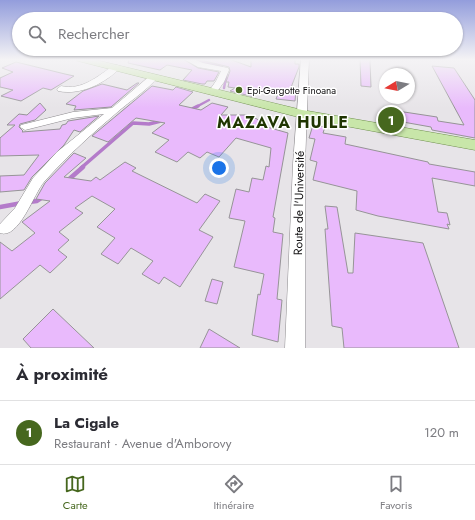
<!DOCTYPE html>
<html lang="fr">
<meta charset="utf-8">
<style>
:root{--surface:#fff;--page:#f7f7f7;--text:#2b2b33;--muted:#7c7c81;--line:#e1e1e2;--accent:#46671e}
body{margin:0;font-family:Jost,sans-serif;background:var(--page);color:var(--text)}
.compass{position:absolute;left:379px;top:68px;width:36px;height:36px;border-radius:50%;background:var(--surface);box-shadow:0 1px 3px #0004;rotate:260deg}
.you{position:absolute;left:219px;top:168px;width:14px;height:14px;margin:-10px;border:3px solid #fff;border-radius:50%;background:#1a73e8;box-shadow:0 0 0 6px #1a73e833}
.badge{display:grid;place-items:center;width:26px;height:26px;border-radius:50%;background:var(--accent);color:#fff;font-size:13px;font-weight:700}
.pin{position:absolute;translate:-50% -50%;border:2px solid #fff;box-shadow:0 1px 4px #0006}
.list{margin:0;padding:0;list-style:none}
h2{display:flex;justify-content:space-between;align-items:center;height:52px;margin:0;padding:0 16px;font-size:17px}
h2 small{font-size:13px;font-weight:400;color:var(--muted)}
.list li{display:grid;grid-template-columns:26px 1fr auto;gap:12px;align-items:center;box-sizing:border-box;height:64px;padding:0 16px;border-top:1px solid var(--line)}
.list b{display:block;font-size:15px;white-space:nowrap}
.list p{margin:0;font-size:13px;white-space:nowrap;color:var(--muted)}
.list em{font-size:13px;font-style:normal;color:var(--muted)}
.icon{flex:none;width:22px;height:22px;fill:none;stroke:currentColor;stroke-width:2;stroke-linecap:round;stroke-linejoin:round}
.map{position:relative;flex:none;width:475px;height:348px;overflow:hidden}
.search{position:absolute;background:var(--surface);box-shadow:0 1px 3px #0004;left:12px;right:12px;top:12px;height:44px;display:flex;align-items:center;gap:10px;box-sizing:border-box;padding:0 14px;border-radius:22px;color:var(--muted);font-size:15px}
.sheet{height:116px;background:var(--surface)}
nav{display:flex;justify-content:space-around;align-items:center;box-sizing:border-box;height:56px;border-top:1px solid var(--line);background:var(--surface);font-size:11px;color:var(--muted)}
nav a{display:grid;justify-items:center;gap:2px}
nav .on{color:var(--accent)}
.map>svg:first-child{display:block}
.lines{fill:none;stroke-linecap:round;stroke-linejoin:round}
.stream-far2{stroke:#b47bca;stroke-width:2.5}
.stream-far1{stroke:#b47bca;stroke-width:3.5}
.stream{stroke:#b47bca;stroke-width:4.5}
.building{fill:#e9bafc;stroke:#969497}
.minor-casing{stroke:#8c8a8d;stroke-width:1}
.major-casing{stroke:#70904f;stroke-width:1}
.minor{fill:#fff;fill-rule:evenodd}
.major{fill:#c8e6a9;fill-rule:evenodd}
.poi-dot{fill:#46671e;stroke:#fff;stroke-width:1.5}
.labels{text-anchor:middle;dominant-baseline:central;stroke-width:3;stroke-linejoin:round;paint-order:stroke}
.far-poi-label{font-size:10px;fill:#121112;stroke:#fff;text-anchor:start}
.street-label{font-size:12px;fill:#121112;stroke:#fff}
.district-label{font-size:16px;font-weight:bold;letter-spacing:1px;fill:#1f3501;stroke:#fff}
</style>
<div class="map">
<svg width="475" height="348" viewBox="0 0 475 348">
<rect width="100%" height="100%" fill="#e7e4e8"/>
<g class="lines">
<!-- stream-far2 -->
<path class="stream-far2" d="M194,59L222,67
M224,88L227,72
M196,107L209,100"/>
<!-- stream-far1 -->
<path class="stream-far1" d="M190,110L198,106
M81,168L133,123L149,124L161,121"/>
<!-- stream -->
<path class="stream" d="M67,181L83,167
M29,202L37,201L43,197
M0,207L22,203"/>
</g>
<!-- building -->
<path class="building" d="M129,59H183L198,68L219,72L214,81H207L205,84H202L183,80L192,70L167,65L160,70L128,63Z
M197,59H229L251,67V59H295V64H299V67L290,90L296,91L295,101L276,99L278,94L259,90L254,97L230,91L235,88L228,87L229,82H226L230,71L229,67Z
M360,59L370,60L371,87L361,86Z
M16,62L65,74L74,76L51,90L43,88L21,101L1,96L13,90L0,87V78L13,72L2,68Z
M432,66L454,68L475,100V138L432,130L431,127L403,122L404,125L385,122L384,111L391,113V110L437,117L438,121L464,125Z
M137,83H139L111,107L74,110L76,106L66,104L83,91L102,84L127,90Z
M152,86L173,90L176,87L193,92L179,105L201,110L212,103L228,107L221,115H246L257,119L267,127L288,133L273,217L275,218L273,232L283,234L277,299L282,300L278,342L252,335L258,294L260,295L264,274L234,267L245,221L229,218L236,189L249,192L252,178L263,180L266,166L269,167L271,148L236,138L219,157L207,152L200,158L188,152L177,162L155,152L169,140L152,133L165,123L136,118L108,142L92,136Z
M40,103L46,110L35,120L20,124L19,127L23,131L22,132L60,129L62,125L66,124L68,121L99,116L80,132L74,130L64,145L32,177L24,190L0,192V176L24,175L39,155L0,156V138L15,125H7L19,114L27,115Z
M313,125L325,127L323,133L346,137L345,144L428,162L429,164L475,172V186L432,178L438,212L447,213L450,225L447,224L449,229L378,216L356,210L357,191L313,180L317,162L310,160L315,139L309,138Z
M74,153L86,158L64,177L91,181L96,177L100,180L125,162L136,168L132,171L197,203L205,194L220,201L199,230L213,237L180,287L164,277L159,284L142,274L153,261L131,248L118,264L101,254L115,238L97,227L115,209L92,196L75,208L83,213L59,232L69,240L58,250L67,257L50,273L40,265L0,299V242L12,251L35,233L22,222L50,201L36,199L45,183Z
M325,206L337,207L348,273H353L355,233L423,243L459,348H344L342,328L332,326L325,229H328Z
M212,279L223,282L217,304L205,301Z
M53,309L94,348H31L23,339Z
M209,329L240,348H200Z"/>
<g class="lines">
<defs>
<path id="minor" d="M184,59H193L203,63L228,68L229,70L224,82L216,93H210L209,91L216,81L221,71L198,67Z
M301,59H309L305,164V348H285L293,164Z
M114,65H117L121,67C106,83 80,96 58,91L57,89L61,86C82,91 98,76 114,65Z
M151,75H157L158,77C148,89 133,99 121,109C94,132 68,155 44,182C34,193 19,240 0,233V224L15,208L33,178L57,152L104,114L73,118L25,130L20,127L21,125L73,112L112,108Z"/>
<path id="major" d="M76,59H92L302,110L475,140V150L302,118L78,61Z"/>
</defs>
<!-- minor casing -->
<use href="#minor" class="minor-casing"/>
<!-- major casing -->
<use href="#major" class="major-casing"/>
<!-- minor -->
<use href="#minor" class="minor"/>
<!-- major -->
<use href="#major" class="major"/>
</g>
<!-- sky -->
<linearGradient id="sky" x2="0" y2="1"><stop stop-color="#939ddc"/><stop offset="0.55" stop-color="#f4f3f5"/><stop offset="1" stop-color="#f4f3f5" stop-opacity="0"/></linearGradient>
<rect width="475" height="108" fill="url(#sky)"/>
<!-- markers -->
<circle class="poi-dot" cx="239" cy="90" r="4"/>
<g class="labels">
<!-- far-poi labels -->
<g class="far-poi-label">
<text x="247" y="90">Epi-Gargotte Finoana</text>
</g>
<!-- street labels -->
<g class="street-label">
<text transform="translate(299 203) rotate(-89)">Route de l'Université</text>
</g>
<!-- district labels -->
<g class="district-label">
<text x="283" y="122">MAZAVA HUILE</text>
</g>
</g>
</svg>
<svg class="compass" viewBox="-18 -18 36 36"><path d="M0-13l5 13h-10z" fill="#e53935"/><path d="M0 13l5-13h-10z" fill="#7c7c81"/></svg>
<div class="you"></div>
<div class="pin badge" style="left:391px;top:120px">1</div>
<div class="search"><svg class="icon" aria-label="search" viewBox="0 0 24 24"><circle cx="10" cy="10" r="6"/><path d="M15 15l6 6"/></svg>Rechercher</div>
</div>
<section class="sheet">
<h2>À proximité<small></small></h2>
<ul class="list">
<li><span class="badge">1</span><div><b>La Cigale</b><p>Restaurant · Avenue d'Amborovy</p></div><em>120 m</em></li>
</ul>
</section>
<nav>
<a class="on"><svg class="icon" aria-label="map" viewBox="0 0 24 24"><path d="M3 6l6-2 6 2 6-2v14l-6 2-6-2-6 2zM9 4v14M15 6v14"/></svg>Carte</a>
<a><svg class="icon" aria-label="directions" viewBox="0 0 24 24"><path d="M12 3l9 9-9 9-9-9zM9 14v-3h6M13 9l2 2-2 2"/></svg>Itinéraire</a>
<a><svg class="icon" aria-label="saved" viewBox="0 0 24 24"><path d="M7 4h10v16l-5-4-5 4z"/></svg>Favoris</a>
</nav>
